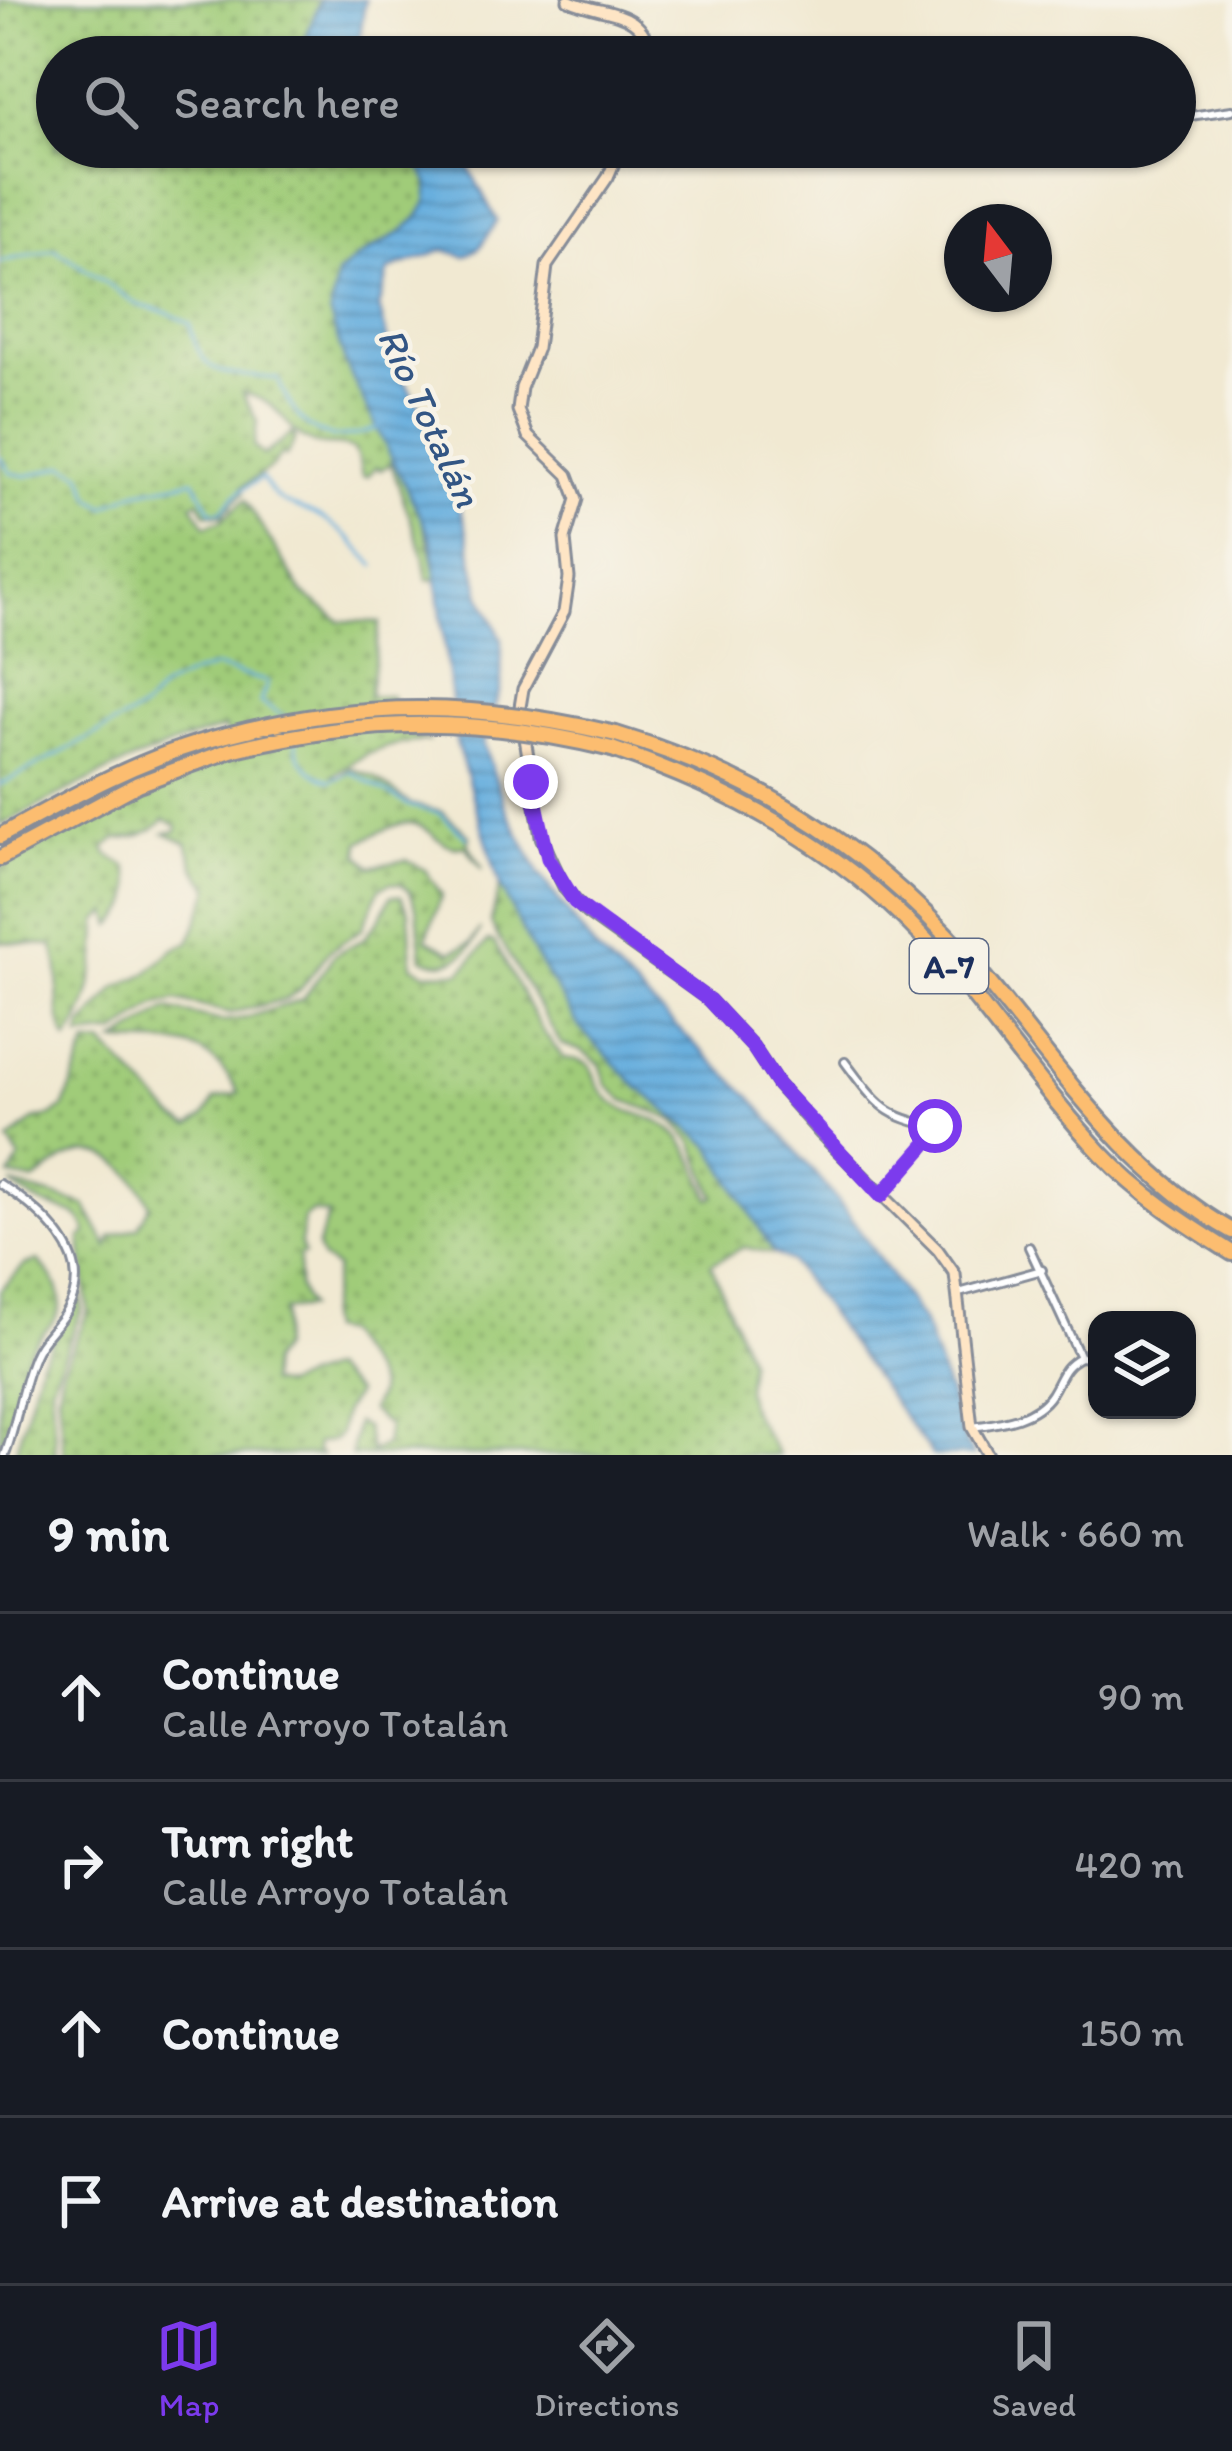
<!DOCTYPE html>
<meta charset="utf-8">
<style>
:root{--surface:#171b24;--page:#242831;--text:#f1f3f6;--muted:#9ea1a6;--line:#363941;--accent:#7c3aed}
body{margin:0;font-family:Itim,sans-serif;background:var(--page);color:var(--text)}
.controls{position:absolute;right:36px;bottom:36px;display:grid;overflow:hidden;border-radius:24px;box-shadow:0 3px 9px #0004}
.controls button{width:108px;height:108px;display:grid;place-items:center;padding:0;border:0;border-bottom:3px solid var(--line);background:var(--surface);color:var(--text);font:60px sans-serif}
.compass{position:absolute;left:944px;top:204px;width:108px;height:108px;border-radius:50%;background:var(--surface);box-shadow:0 3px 9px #0004;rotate:344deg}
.stop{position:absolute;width:36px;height:36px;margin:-27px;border:9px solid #7c3aed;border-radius:50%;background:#fff}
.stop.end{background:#7c3aed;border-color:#fff;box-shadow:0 3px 12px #0008}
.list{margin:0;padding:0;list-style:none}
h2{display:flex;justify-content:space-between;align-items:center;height:156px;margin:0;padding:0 48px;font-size:51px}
h2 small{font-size:39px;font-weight:400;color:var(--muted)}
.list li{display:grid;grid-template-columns:78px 1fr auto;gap:36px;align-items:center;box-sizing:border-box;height:168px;padding:0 48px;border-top:3px solid var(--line)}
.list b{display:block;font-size:45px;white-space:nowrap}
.list p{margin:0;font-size:39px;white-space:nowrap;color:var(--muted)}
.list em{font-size:39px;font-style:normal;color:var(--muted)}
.icon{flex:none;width:66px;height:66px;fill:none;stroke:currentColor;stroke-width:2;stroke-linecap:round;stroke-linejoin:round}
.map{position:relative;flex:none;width:1232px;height:1455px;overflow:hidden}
.search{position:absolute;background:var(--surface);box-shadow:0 3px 9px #0004;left:36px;right:36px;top:36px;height:132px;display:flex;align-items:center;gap:30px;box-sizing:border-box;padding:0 42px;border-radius:66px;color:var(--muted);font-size:45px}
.sheet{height:828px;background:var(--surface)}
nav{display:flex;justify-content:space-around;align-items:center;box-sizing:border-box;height:168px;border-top:3px solid var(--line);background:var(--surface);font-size:33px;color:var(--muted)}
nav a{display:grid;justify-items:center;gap:6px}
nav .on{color:var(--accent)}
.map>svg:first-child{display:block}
.grass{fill:url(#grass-dots);stroke:#5e7e6c;stroke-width:3}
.water{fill:url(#water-rules);stroke:#416f9e;stroke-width:3}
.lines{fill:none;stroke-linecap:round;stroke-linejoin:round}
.stream{stroke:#67afde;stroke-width:3}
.street-casing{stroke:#868c98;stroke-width:12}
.secondary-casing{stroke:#868c98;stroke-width:15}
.highway-casing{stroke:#868c98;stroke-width:20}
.street{stroke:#fff;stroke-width:6}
.secondary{stroke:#fee5c5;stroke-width:9}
.highway{stroke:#fcbd6f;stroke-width:14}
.highway-bridge-casing{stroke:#868c98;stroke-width:20;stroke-linecap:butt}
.highway-bridge{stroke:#fcbd6f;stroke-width:14}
.route{stroke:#7c3aed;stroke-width:15}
.labels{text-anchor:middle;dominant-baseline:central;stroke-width:9;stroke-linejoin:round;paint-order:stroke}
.shield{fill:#f7f3e8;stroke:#5d6a87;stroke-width:3}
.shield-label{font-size:33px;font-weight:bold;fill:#1b2f5e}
.water-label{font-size:39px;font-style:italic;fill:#325584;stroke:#f7f3e8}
</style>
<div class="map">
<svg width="1232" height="1455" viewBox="0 0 1232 1455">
<defs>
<pattern id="grass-dots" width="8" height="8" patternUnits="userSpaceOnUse" patternTransform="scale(3)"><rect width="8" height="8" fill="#a0cc79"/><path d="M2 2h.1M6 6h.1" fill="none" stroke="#82a666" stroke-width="1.8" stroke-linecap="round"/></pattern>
<pattern id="water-rules" width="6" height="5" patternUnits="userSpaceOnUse" patternTransform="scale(3)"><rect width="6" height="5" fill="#67afde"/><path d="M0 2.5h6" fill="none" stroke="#548fb7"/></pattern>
</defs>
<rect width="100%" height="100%" fill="#f7f3e8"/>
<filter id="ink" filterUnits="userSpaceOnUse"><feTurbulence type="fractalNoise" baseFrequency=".00833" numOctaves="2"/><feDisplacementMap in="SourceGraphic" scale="24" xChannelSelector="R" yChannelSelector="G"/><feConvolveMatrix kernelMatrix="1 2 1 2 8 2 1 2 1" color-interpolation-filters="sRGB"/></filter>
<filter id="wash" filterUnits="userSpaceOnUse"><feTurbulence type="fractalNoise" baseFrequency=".004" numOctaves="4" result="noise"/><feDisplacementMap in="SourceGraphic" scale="48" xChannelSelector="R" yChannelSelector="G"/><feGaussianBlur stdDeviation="2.7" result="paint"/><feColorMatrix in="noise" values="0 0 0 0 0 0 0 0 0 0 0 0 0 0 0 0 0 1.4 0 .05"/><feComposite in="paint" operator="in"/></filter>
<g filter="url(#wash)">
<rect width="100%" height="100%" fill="#f1e9d2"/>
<!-- grass -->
<path class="grass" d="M0,0H320L306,38L309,57H57V147H370C406,154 456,175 416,219C400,236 378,242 360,256C346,268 338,298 330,315C359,404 424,486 437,580L427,579L423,555L391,464L380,470L376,467L367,477L362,476C360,467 359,455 352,449C341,442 324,448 313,443C279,428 287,403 242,393L257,421L254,447L264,455L292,433L296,438L286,456L281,454L272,467L242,487L243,493L222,515L206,513L199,501L192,504L206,526L222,520L245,500L303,593L340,621L380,622L369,697L391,696L410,735L430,741C390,742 364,752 333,776L339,778L350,768L374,777L410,804L442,812L470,836L467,842L483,869L465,846C438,851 431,822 406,823C392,824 373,836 360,842L359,854L371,867L406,860L425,870L442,895L426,939L451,952L472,942L480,929C470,955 450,971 422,958L417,910L410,892L401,884L390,883L380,888L362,929L329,951L300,990L286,999L231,1013L176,1000L154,1006L117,1033L80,1037L83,1026L116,988L147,973L174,949L189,942C191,939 210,891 210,888L195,868L187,843L165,833L177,831V826L164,819C154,833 133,839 116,839L105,848L108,855L127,867C135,892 133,908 113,926L109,912L98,921C98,961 91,1009 67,1041C50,1005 66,979 52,945L0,942V868L134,797L233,755L225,728C144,750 74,787 0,826Z
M500,885L580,1028L639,1088L710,1145L775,1254L744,1247L711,1264L749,1360L746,1389L750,1409L778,1455H351L356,1423L365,1427L371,1452L385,1445L388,1426L371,1411C372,1405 377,1399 378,1393C382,1380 351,1347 343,1333L328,1330L326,1317L336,1268L322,1259L317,1247L328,1215L313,1211L304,1218L300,1243L304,1254L299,1256L298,1287L308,1307L284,1310L280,1348L270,1362L268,1383L283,1386L330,1369L356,1394L344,1410L339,1434L334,1440L317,1443L316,1451L321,1455H64L58,1393L62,1370L88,1312L81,1238L87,1234C82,1210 67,1213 48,1206C35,1202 22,1192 11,1184L85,1205L108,1247L111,1237L138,1227L150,1205C136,1174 106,1139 67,1158C55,1164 45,1174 34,1181L10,1176L20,1159L9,1141L34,1120L52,1116L64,1107L87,1045L103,1044L174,1117L190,1126L204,1117L215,1099L239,1093C206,1034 176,1045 116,1042L168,1009L222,1021L246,1018L303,999L334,955L363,939L379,920L391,896H401L409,912L412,965L426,973L461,972L488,941L494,942L541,1029L563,1058C605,1061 585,1076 607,1097C620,1110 633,1112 650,1118C688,1132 696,1164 710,1199L715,1197L693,1142L672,1119L624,1100L607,1085L600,1064L582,1051L561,1044L495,932L491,922Z
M38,1261C49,1272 59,1284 60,1301C62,1320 39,1334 30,1349C13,1380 15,1417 0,1449V1290L25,1265Z
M80,1295L82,1309L51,1386L56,1455H15L40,1362Z"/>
<!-- water -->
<path class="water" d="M320,0H365L357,57H309L306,38Z
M370,147H434L465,160L497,221L479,248L465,256L444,250L389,270L379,307L393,361L423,413L465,523L481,595L502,639L501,687L483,743L506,809L540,875L597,952L751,1097L846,1211L924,1324L966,1443L974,1455H932L791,1262L775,1254L710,1145L639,1088L580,1028L532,950L500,885L456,741L432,540L346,365L330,315L337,275L356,259L400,233L418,218L427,202L429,185L419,163L402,153Z"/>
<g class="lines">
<!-- stream -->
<path class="stream" d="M0,262L55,249L138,305L169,313L190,324C203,385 229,371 278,379C298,431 326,450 380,427
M0,457L11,473L27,476L65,465L82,474L91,497L105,507L135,492L194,480L211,511H221L240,491L262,478C281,512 296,502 325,520C345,532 360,549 375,566
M296,741C295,760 313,775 331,781L351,772L410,806L439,813L467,837
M0,785L142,710L164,687L192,674L216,667L268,682L260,702L284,716"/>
</g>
</g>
<g filter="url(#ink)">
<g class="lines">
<defs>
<path id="street" d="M1190,116L1232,110
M845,1062C875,1102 884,1118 935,1126L933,1137L881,1196
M0,1184C41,1210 98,1257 67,1310C58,1326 41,1338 34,1356C21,1387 17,1423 5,1455
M1029,1247L1080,1357
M959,1293L1042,1270
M1080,1357L1097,1359
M972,1427C1000,1423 1035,1419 1051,1394C1062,1377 1061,1367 1080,1357"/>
<path id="secondary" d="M568,0C609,18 640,5 653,57
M621,147L608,177L547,266L537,348L521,388L518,410L528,436L568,475L577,499L565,539L569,578L564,612L523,689L520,707L541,837L565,889L587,913L709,1000L753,1047L778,1085L821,1134L938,1250L955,1274L972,1427L988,1455"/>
<path id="highway" d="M616,734C767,779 883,856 984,977C1061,1069 1125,1170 1232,1231
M612,749C728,789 836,845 922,936C986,1004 1037,1085 1102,1154C1139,1194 1186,1224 1232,1253
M0,836C73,795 146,755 227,735
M0,858L138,784L231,750"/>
</defs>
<!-- street casing -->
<use href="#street" class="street-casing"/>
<!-- secondary casing -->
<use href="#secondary" class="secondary-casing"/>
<!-- highway casing -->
<use href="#highway" class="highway-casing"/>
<!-- street -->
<use href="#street" class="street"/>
<!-- secondary -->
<use href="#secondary" class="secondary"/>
<!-- highway -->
<use href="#highway" class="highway"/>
<defs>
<path id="highway-bridge" d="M227,735C362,699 480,702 616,734
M231,750C365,717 479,716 612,749"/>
</defs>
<!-- highway-bridge casing -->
<use href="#highway-bridge" class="highway-bridge-casing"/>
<!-- highway-bridge -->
<use href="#highway-bridge" class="highway-bridge"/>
</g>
</g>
<g class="lines" filter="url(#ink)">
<!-- route -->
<path class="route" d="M531,782L548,858L575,902L709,1000L753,1047L778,1085L881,1196L933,1136L935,1126"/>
</g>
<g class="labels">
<!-- shield labels -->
<rect class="shield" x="910" y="939" width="78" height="54" rx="9"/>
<g class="shield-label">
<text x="949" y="966">A-7</text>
</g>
<!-- water labels -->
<g class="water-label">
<text transform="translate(430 417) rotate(65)">Río Totalán</text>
</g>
</g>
</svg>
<div class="controls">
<button><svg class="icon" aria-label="layers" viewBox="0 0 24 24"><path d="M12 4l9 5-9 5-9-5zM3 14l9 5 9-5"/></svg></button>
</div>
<svg class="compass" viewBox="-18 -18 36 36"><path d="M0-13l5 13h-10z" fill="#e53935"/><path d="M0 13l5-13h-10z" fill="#9ea1a6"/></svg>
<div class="stop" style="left:935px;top:1126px"></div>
<div class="stop end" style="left:531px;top:782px"></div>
<div class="search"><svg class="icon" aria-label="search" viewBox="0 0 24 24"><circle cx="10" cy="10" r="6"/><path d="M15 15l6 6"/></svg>Search here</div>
</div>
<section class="sheet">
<h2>9 min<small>Walk · 660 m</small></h2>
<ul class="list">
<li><svg class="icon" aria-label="ahead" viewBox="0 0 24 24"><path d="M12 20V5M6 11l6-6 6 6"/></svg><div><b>Continue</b><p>Calle Arroyo Totalán</p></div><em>90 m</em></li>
<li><svg class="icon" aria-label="right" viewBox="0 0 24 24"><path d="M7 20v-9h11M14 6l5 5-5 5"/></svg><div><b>Turn right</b><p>Calle Arroyo Totalán</p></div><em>420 m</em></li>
<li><svg class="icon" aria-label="ahead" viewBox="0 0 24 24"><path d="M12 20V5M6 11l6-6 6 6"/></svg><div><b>Continue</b></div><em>150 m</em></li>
<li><svg class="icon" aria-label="arrive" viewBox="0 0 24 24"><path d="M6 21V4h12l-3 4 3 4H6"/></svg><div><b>Arrive at destination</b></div></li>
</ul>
</section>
<nav>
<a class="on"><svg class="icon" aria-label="map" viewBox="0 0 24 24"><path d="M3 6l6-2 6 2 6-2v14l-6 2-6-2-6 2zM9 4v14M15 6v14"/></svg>Map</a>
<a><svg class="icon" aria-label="directions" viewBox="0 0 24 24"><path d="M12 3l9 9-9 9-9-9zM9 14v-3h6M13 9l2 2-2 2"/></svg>Directions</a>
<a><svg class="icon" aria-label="saved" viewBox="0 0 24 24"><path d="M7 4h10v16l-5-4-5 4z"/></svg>Saved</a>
</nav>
